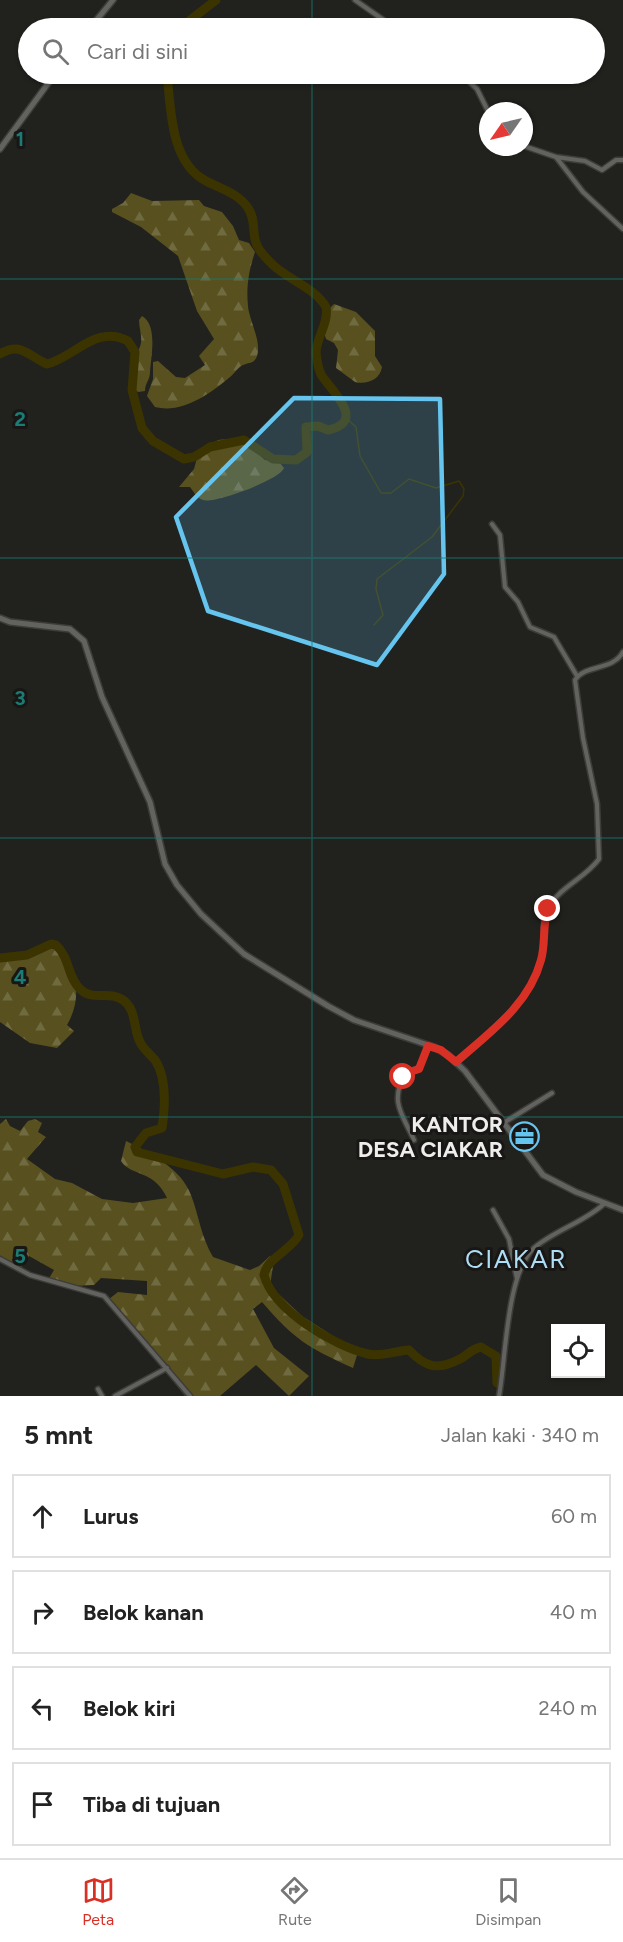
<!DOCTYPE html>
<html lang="id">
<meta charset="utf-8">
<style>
:root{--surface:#fff;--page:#f2f2f2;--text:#222;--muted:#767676;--line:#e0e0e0;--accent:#d93025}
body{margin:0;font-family:Figtree,sans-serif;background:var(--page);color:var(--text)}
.controls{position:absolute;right:18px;bottom:18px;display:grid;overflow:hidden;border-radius:0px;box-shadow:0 2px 4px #0004}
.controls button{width:54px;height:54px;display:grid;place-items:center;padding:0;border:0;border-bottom:2px solid var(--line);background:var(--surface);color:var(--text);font:30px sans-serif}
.compass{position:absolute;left:479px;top:102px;width:54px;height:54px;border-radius:50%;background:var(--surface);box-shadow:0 2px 4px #0004;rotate:236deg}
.stop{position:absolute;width:18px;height:18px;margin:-14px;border:4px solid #d93025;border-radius:50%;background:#fff}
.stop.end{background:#d93025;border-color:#fff;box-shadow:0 2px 6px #0008}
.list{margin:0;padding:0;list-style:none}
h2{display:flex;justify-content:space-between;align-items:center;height:78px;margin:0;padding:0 24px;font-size:26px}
h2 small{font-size:20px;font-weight:400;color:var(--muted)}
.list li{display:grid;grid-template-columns:39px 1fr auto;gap:18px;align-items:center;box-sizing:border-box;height:84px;margin:0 12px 12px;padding:0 12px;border:2px solid var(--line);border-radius:0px}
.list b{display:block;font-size:22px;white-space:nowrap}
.list em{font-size:20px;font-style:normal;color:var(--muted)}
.icon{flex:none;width:33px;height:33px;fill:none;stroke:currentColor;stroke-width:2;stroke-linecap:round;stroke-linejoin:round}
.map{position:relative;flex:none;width:623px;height:1396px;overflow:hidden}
.search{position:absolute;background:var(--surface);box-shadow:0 2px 4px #0004;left:18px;right:18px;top:18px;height:66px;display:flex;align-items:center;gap:15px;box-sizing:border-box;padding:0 21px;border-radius:33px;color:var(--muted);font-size:22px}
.sheet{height:462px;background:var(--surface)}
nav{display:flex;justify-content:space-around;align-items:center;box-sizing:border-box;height:84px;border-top:2px solid var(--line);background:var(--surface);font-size:16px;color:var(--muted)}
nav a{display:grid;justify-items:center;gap:3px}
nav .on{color:var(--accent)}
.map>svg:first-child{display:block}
.forest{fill:url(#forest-firs)}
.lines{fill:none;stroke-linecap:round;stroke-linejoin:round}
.stream{stroke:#3c3400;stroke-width:1.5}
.river{stroke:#3c3400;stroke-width:9}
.minor-casing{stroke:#3d3c3a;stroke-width:7}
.tertiary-casing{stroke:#3d3c3a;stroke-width:8}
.minor{stroke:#62625f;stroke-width:4}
.tertiary{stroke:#62625f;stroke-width:5}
.route{stroke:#d93025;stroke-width:8}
.marked{fill:#65c5ee;fill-opacity:0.2;stroke:#65c5ee;stroke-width:4.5;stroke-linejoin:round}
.grid{fill:none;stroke:#1a7c74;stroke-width:1.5;stroke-opacity:0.55}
.labels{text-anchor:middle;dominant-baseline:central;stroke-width:6;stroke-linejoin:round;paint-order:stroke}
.poi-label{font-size:22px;font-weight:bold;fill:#eeedeb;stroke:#181715;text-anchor:end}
.quarter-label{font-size:26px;letter-spacing:1.5px;fill:#addef5;stroke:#181715}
.grid-label{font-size:20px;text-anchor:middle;font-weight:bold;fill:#1a7c74;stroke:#181715;stroke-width:6;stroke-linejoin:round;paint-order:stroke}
</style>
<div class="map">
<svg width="623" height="1396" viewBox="0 0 623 1396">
<defs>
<pattern id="forest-firs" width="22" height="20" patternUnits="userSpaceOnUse" patternTransform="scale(1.5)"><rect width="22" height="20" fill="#58501f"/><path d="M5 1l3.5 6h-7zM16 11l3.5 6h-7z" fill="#706a40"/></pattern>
</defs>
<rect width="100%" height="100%" fill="#21211e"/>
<!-- forest -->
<path class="forest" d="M131,193L152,201L199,200L204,206L222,212L233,226L239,240L249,243L255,252C249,270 246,286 248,306C249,320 262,342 257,356C254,364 250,362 243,365C239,366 234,374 230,377C210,394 182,414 155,407L147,396L153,379V362L158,361L176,377L185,378L205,365L199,356L214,339L197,311L178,256L141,227L112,212V209L123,203Z
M334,304L356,312L375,331V356L382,367C380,380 366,385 355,382L336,368L338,350L334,343L326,339L324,332L330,318V308Z
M142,316C158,325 151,357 150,372C150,380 145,383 145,391L138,392L131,386C128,364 132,367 139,349C144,339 139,330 139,320Z
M230,439L247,443L265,460L280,463L284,468C280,480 213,504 203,500C196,498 194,492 190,487H179L194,469L197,458L207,446L218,440Z
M45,947L60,948C78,973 82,999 67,1025L74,1031L57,1048L30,1043L0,1022V956C18,964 30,957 45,947Z
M6,1119L10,1126L20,1131L28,1121L35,1119L42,1123L38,1132L46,1137L27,1159L55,1179L72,1183L102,1199L133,1203L167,1198C154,1169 131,1177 121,1161L126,1141C150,1153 181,1168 191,1195C199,1216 201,1237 213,1257L250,1270L259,1266L270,1256L273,1266L270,1286L302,1316L358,1352L353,1368C307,1347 295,1340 262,1302L253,1309L274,1348L309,1376L289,1396L256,1365L220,1396H185L109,1299L118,1292L147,1295V1281L101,1278L94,1285L74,1286L48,1280L54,1270L29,1256L20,1269L0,1256V1124Z"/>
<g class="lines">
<!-- stream -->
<path class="stream" d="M345,417L356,427L360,456L381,493H391L409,479L436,488L459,481L464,489L463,496L432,537L377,579L376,589L383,615L374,625"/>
<!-- river -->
<path class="river" d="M180,28L216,0
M0,354C21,341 28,356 47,364C75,357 96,324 128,341L135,352L132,390L142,428L153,441L184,459L194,457L210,447L244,440L273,459L296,460L307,452L306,427L318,426L328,430C367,422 332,391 322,376C318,370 317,361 316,353C316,338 329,323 326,307C315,288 289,280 273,265C267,259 259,252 256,243C252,231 256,220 248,208C238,193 221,189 206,181C170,162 171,109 167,74
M0,958L27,955L51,944L56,945C70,958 67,976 80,989C93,1002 109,990 123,1000C137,1010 133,1029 140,1042C143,1049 150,1054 155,1060C167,1078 165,1108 162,1128L146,1133L135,1147L137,1152L223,1174L253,1167L271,1170L283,1184L299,1235C291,1250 267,1258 264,1275C273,1310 334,1346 368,1354C381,1357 395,1351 409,1350C425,1367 437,1371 460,1359C468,1355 471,1349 481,1347L496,1356L497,1383"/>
<defs>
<path id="minor" d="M355,0L395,28
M461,74L477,89L488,111
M524,146L556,157L583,192L623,229
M556,157L585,161L602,170L616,160H623
M492,524L500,535L505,587L518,602L530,627L554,637L577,676
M456,1063C489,1032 528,1006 541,961C546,943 540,922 549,906C562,886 585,878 599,859L597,804L583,738L575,680C585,664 613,671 623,652
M505,1122L552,1093
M414,1140C403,1115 389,1102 405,1074L419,1068L428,1046
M493,1210L509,1239L517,1279
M0,1259L30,1275L104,1296L190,1396
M98,1389L102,1396
M115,1396L167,1368
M499,1396C506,1359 506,1274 534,1248C555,1230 585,1222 605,1203"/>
<path id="tertiary" d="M90,28L113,0
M0,149L55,74
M0,618L10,622L70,629L84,641L102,697L150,802L165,864L177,885L201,914L244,954L328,1006L354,1020L434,1047L448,1055L465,1071L543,1175L576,1192L623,1210"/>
</defs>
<!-- minor casing -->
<use href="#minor" class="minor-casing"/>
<!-- tertiary casing -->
<use href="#tertiary" class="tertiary-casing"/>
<!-- minor -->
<use href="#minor" class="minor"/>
<!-- tertiary -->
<use href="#tertiary" class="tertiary"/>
</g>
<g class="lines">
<!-- route -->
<path class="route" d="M403,1077L407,1073L419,1069L428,1046L441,1050L456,1062C490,1032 529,1005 541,960C546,943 542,926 548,909"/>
</g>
<!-- marked area -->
<path class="marked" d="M294,398L440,399L444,574L377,665L208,611L176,517Z"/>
<!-- grid -->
<path class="grid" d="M312,0V28M312,74V1396M0,279H623M0,558H623M0,838H623M0,1117H623"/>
<!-- icons -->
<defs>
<symbol id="office-ring" viewBox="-11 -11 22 22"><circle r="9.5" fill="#181715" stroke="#65c5ee" stroke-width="1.5"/><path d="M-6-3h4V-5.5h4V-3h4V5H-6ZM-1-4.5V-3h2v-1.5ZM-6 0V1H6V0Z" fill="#65c5ee"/></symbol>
</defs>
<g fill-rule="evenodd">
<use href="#office-ring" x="508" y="1120" width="33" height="33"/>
</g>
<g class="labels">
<!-- poi labels -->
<g class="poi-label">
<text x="503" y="1124">KANTOR<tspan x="503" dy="25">DESA CIAKAR</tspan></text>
</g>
<!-- quarter labels -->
<g class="quarter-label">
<text x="516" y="1259">CIAKAR</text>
</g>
</g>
<g class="grid-label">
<text x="20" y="146">1</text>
<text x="20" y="426">2</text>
<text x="20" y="705">3</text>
<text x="20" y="984">4</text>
<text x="20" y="1263">5</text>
</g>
</svg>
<div class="controls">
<button><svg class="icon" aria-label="locate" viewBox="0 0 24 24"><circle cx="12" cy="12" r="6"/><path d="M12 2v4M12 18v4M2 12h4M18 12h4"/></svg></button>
</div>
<svg class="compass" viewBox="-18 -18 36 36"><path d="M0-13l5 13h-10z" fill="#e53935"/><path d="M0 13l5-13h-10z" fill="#767676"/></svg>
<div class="stop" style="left:403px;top:1077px"></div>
<div class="stop end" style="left:548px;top:909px"></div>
<div class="search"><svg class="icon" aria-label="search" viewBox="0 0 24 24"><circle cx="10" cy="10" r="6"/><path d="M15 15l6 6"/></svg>Cari di sini</div>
</div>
<section class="sheet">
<h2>5 mnt<small>Jalan kaki · 340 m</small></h2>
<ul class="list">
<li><svg class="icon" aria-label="ahead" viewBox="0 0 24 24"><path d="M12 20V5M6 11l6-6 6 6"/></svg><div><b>Lurus</b></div><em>60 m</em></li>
<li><svg class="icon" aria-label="right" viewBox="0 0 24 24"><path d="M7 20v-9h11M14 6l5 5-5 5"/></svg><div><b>Belok kanan</b></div><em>40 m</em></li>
<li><svg class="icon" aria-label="left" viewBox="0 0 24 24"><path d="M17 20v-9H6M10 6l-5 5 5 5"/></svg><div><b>Belok kiri</b></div><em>240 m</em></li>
<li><svg class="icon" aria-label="arrive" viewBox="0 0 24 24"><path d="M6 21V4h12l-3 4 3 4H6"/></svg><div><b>Tiba di tujuan</b></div></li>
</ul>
</section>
<nav>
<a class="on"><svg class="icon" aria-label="map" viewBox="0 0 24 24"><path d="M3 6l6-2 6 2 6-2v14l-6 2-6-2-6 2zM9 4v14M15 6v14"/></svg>Peta</a>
<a><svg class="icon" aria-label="directions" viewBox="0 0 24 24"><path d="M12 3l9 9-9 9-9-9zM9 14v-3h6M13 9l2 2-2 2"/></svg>Rute</a>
<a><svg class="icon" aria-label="saved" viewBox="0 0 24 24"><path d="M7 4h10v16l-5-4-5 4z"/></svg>Disimpan</a>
</nav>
